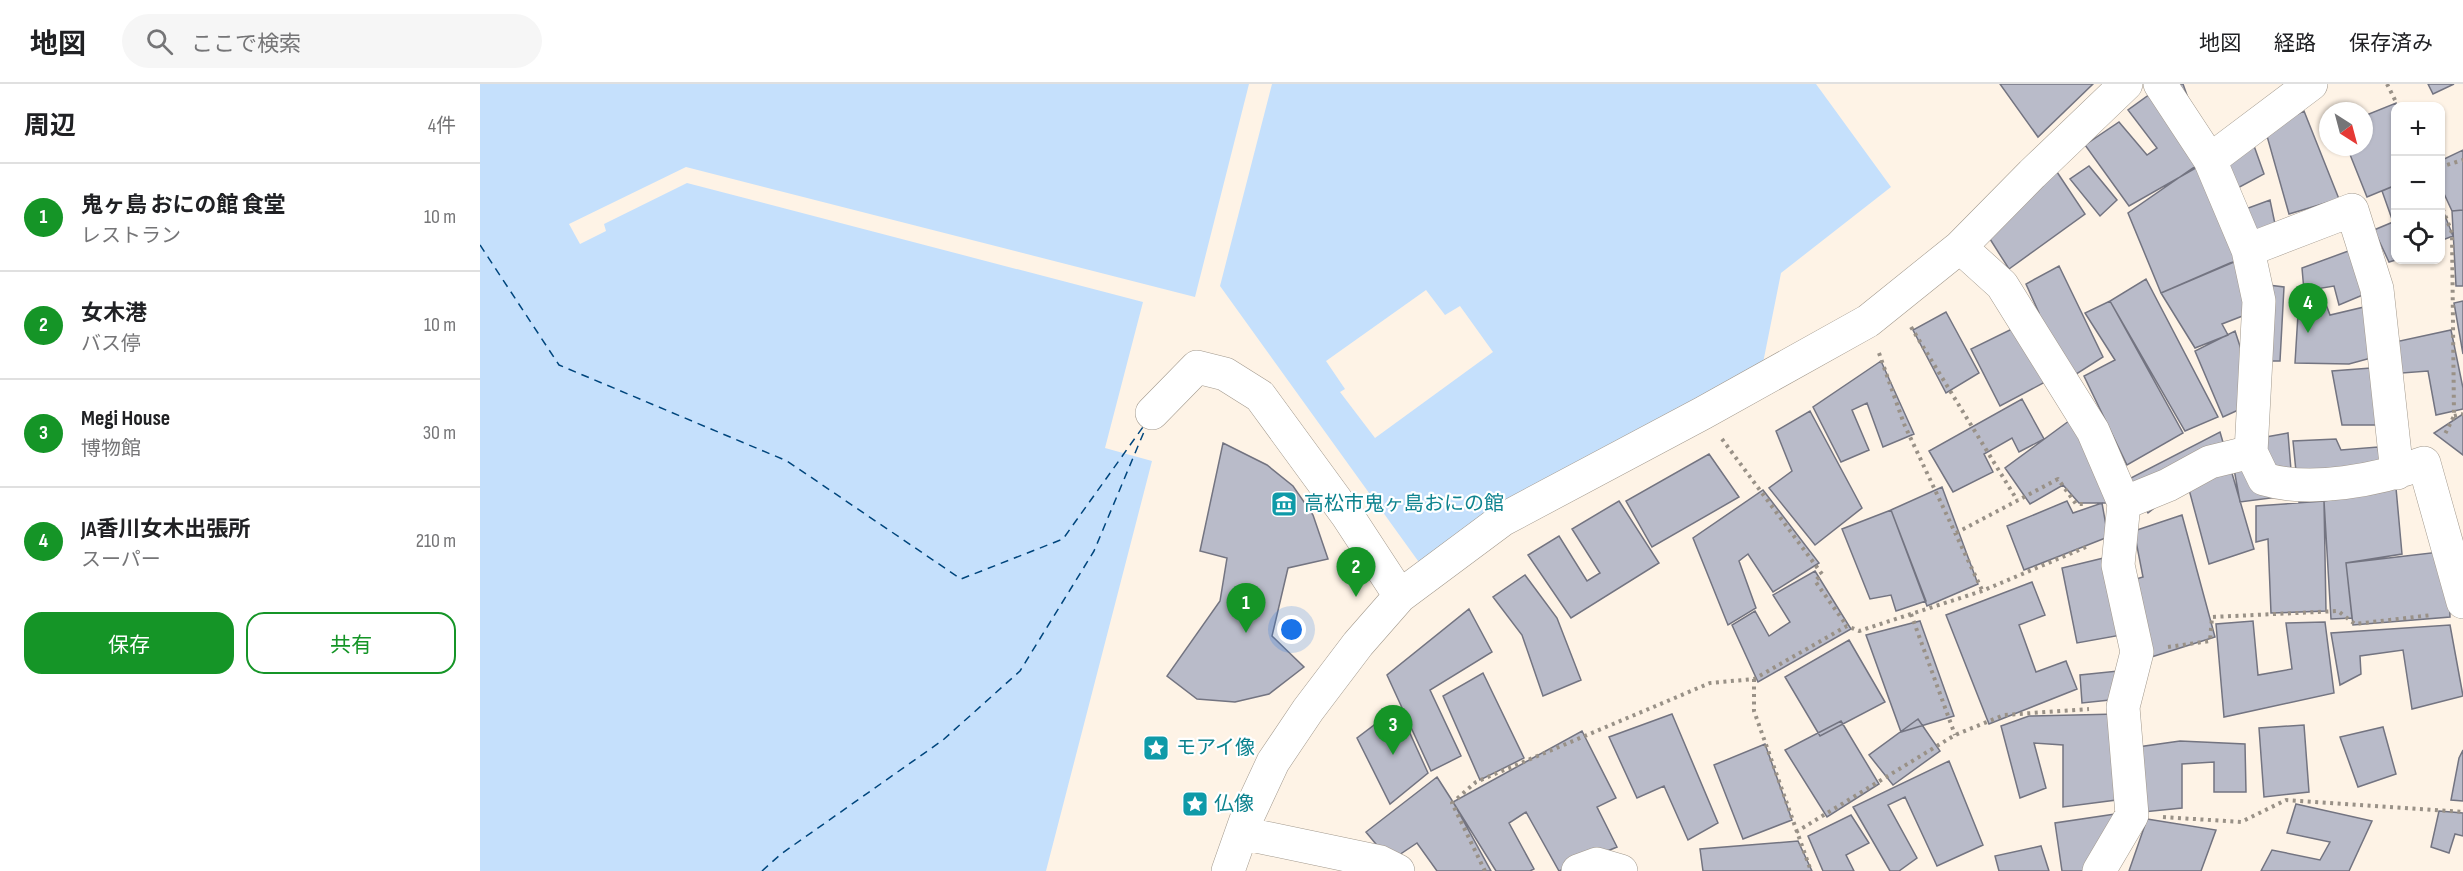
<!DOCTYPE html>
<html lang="ja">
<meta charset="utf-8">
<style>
:root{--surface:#fff;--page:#f6f6f6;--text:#202124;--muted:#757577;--line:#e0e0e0;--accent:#159527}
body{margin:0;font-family:"Sofia Sans Condensed","Noto Sans JP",sans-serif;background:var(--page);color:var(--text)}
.controls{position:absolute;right:18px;top:18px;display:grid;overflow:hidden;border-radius:12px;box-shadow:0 2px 4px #0004}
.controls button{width:54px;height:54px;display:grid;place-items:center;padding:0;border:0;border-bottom:2px solid var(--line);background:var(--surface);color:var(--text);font:30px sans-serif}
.compass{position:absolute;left:1839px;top:18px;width:54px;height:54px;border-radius:50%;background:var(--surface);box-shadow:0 2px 4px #0004;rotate:144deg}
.you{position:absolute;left:812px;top:546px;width:21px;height:21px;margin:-15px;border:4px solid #fff;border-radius:50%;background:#1a73e8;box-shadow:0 0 0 9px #1a73e833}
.badge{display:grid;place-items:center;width:39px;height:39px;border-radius:50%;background:var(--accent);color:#fff;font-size:20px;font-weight:700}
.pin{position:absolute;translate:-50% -50px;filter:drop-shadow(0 2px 3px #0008)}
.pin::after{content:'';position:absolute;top:32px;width:21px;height:18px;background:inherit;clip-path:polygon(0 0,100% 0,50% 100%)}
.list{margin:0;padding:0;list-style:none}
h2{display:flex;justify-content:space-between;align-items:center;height:78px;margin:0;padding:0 24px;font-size:26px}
h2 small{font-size:20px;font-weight:400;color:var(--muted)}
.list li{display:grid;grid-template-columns:39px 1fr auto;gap:18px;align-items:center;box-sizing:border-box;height:108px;padding:0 24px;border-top:2px solid var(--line)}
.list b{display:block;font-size:22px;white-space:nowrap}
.list p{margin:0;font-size:20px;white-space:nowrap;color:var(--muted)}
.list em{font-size:20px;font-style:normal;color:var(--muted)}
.actions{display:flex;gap:12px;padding:18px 24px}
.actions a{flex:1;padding:14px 0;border:2px solid var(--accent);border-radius:18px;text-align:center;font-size:21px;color:var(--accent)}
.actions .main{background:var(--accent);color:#fff}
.icon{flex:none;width:33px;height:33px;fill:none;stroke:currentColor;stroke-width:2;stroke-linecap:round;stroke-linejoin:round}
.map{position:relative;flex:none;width:1983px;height:787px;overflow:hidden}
header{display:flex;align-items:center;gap:36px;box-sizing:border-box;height:84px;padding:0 30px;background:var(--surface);border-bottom:2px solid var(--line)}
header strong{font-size:28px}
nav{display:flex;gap:33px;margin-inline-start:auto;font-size:21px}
.search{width:420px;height:54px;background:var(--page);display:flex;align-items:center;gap:15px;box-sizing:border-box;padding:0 21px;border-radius:33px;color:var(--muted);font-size:22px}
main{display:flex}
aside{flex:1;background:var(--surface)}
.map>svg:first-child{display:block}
.water{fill:#c5e0fc}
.pier{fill:#fef3e6}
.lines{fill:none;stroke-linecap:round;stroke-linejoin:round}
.ferry{stroke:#00467d;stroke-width:1.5;stroke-dasharray:8 6;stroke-linecap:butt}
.building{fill:#b9bbc9;stroke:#737481;stroke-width:1.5}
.minor-casing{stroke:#a2998d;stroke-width:34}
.path{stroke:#999187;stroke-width:4;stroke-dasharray:3 4.5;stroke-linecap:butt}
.minor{stroke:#fff;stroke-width:33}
.labels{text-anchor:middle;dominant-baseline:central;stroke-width:4.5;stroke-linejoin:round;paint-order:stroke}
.culture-label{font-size:20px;fill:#0d838f;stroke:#fff;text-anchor:start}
</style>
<header>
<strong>地図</strong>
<div class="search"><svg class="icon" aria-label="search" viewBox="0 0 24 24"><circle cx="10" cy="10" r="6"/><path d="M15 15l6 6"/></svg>ここで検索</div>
<nav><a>地図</a><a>経路</a><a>保存済み</a></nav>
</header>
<main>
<aside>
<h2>周辺<small>4件</small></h2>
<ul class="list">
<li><span class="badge">1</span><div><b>鬼ヶ島 おにの館 食堂</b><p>レストラン</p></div><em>10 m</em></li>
<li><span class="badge">2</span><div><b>女木港</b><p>バス停</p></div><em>10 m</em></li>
<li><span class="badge">3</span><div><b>Megi House</b><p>博物館</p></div><em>30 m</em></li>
<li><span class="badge">4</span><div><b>JA香川女木出張所</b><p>スーパー</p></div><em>210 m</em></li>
</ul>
<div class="actions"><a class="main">保存</a><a>共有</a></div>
</aside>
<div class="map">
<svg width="1983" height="787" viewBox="0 0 1983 787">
<rect width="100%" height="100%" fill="#fef3e6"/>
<!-- water -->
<path class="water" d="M0,0H769L715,213L206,83L89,140L100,160L126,147L124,140L207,99L663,218L625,364L672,377L566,787H0Z
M792,0H1336L1411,103L1301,189L1280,294L946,488L740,202Z"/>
<!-- pier -->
<path class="pier" d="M946,206L965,231L980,222L1013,268L895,354L860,308L865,305L846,277Z"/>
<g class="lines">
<!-- ferry -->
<path class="ferry" d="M0,161L79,281L307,377L481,495L583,455L663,343
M282,787L301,770L463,656L540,587L614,467L666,343"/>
</g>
<!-- building -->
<path class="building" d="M1520,0H1613L1558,53Z
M1684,0H1703L1730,76L1649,122L1605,61L1639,38L1667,71L1677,64L1648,26Z
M1948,0H1974L1953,10Z
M1916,19V101L1887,113L1867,63H1884V32Z
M1824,27L1859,115L1809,130L1785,45Z
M1773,59L1784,90L1739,114L1744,133L1790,116L1800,164L1750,179L1681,209L1648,129L1713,84Z
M1983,66V126L1972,127L1960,101V77Z
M1573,82L1605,130L1529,185L1510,155Z
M1609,82L1637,116L1620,132L1590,95Z
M1916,101V176L1909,178L1894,146L1913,138L1902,107Z
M1960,119L1973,152L1960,157Z
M1983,126V202H1976L1972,127Z
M1882,162L1897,205L1859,221L1854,202L1824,207L1822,184Z
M1761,175L1778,226L1742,240L1748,251L1715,264L1681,209Z
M1579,182L1623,273L1587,296L1550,232L1559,229L1546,200Z
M1666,195L1738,333L1705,347L1630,217Z
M1772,199L1804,203L1800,277H1771Z
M1819,214L1844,215L1850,231L1901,219L1913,268L1869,280L1815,279Z
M1630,217L1703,349L1647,381L1604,292L1635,276L1605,229Z
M1983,217V270L1974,219Z
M1466,228L1499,289L1466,309L1433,246Z
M1538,242L1567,297L1520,322L1491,265Z
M1971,246L1983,304V325L1956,331L1948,287L1922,289L1915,258Z
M1755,247L1778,317L1743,333L1715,267Z
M1401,277L1434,350L1403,363L1387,319L1372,326L1389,366L1361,378L1333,323Z
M1904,283L1912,341H1862L1852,287Z
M1542,315L1564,355L1539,368L1532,354L1504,370L1513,388L1473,408L1449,367Z
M1330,327L1382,424L1335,461L1289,404L1312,387L1296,347Z
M1983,330V371L1954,349Z
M1597,331L1644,419H1599L1583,401L1550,420L1525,384Z
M1740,348L1774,465L1729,480L1707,398L1668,429L1647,396Z
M1808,349L1813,411L1760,418L1754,385L1764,357Z
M1856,355L1861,366L1898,363L1903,395L1857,411L1819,418L1813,357Z
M743,359L787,381L813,402L833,431L848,475L808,484L792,552L824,583L789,610L755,618L717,615L687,592L740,517L747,474L720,467Z
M1229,370L1259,413L1172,463L1146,417Z
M1462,403L1498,500L1447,522L1411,426Z
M1916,404L1922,470L1866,479L1872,534L1851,535L1844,417Z
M1283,406L1339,479L1293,508L1268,470L1259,477L1276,524L1248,541L1213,454Z
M1139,417L1179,479L1091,534L1048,471L1079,452L1107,497L1120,489L1092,445Z
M1587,417L1593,429L1622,419L1628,453L1544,486L1527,442Z
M1844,417L1846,527L1791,529L1788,455L1776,458V422Z
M1411,426L1446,517L1416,527L1411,511L1390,515L1362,445Z
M1702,431L1735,553L1665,575L1646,498L1663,493L1654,447Z
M1968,467L1970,533L1873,541L1866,479Z
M1632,472L1647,550L1597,559L1582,484Z
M1335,487L1371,545L1278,598L1252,541L1275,527L1289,552L1310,538L1293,511Z
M1045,491L1077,534L1101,596L1063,612L1042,551L1013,513Z
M1552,498L1565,531L1539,541L1556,588L1586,577L1597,605L1509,640L1466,531Z
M989,525L1012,568L950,606L981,672L951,687L907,591Z
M1440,537L1474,632L1421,648L1386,551Z
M1773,537L1778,591L1812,585L1806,539L1845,538L1854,609L1744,633L1736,540Z
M1970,541L1983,612L1932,625L1923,566L1880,572L1881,590L1860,601L1851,549Z
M1369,556L1405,618L1340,652L1305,593Z
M1638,587L1639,615L1602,619L1600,591Z
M1003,589L1044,674L1000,696L963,612Z
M918,623L948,689L910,720L877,654Z
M1192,630L1238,739L1208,756L1184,702L1157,714L1129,653Z
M1637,630L1644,715L1583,723V661L1554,659L1566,704L1540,714L1521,642L1549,632Z
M1438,635L1460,667L1413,701L1389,671Z
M1361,637L1399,700L1347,733L1305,666Z
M1824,641L1829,708L1784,713L1779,644Z
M1903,643L1916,690L1878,703L1860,653Z
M1102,647L1136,714L1117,723L1137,763L1079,787L1046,728L1029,739L1054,785L1050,787H1016L973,718Z
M1700,657L1765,660L1766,708H1734V678L1702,680V724L1663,728L1658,663Z
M1285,660L1312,736L1263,755L1234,681Z
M1983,666V717L1971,716L1979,674Z
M1469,677L1503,761L1457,782L1425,713L1408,721L1437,774L1419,787H1410L1373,723Z
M957,693L973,718L1011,787H957L937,759L910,777L886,748Z
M1816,720L1892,737L1869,787H1781L1792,766L1840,776L1850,758L1807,749Z
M1959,727L1983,729V752L1975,750L1969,769L1951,763Z
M1642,729L1610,787H1582L1575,739Z
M1371,731L1389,759L1366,771L1374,787H1343L1328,752Z
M1667,735L1736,746L1721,787H1649Z
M1318,757L1332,787H1223L1220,765Z
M1561,762L1569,787H1519L1515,772Z"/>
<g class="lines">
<defs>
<path id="minor" d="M1680,0L1730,76L1831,0
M1730,76L1768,166L1779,217L1771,368L1784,395C1831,409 1898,396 1944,379L1983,518
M1480,163L1522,201L1613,347L1644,419L1638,481L1657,568L1643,623L1652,731L1619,787
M1768,166L1872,126L1897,205L1917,389
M672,329L717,283L745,290L780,312L867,431L920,512
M1644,419L1688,401L1730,378L1771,368
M762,749L900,778L918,787
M748,787L766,736L793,678L828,626L878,560L920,512L1022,436L1223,329L1388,237L1480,163L1552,90L1646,0
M1098,787L1117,780L1141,787"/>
</defs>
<!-- minor casing -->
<use href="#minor" class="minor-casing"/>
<!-- path -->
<path class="path" d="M1907,0L1918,22
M1960,83L1983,76
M1960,118L1972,149L1974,332L1964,352
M1431,243L1537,416
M1399,269L1424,340L1502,506
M1974,332L1983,330
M1242,355L1342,490L1335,497L1367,542
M1476,449L1578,395L1596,420H1607
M1431,530L1475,651
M1688,563L1730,557L1732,533L1858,527L1875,540L1952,531
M1274,595V627L1331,787
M1683,733L1761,738L1806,716L1983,728
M1316,748L1475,651L1524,631L1609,625
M1005,787L972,719L996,698L1230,599L1274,595L1367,542L1379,547L1431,530L1502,507L1606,463"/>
<!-- minor -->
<use href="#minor" class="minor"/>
</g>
<!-- icons -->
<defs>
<symbol id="museum-square" viewBox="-11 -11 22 22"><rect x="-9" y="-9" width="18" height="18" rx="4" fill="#0f9aa8" stroke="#fff"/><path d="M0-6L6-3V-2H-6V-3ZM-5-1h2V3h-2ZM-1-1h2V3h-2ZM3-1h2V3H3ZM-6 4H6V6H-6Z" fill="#fff"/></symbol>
<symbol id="sight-square" viewBox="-11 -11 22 22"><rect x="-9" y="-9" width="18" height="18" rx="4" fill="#0f9aa8" stroke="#fff"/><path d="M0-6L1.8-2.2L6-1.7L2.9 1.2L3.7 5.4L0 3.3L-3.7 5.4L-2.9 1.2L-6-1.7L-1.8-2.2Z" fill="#fff"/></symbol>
</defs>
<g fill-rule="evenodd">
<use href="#museum-square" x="789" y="405" width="30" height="30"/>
<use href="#sight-square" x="661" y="649" width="30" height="30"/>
<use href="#sight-square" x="700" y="705" width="30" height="30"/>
</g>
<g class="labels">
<!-- culture labels -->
<g class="culture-label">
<text x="824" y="420">高松市鬼ヶ島おにの館</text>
<text x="696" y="664">モアイ像</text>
<text x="734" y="720">仏像</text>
</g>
</g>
</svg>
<div class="controls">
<button>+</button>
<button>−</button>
<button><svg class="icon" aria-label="locate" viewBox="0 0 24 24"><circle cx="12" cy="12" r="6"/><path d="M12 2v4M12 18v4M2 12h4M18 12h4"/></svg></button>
</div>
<svg class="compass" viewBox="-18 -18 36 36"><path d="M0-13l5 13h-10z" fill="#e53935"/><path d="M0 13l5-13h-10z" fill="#757577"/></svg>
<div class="you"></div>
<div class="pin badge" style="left:766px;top:549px">1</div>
<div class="pin badge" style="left:876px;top:513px">2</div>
<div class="pin badge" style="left:913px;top:671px">3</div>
<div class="pin badge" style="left:1828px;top:249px">4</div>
</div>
</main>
